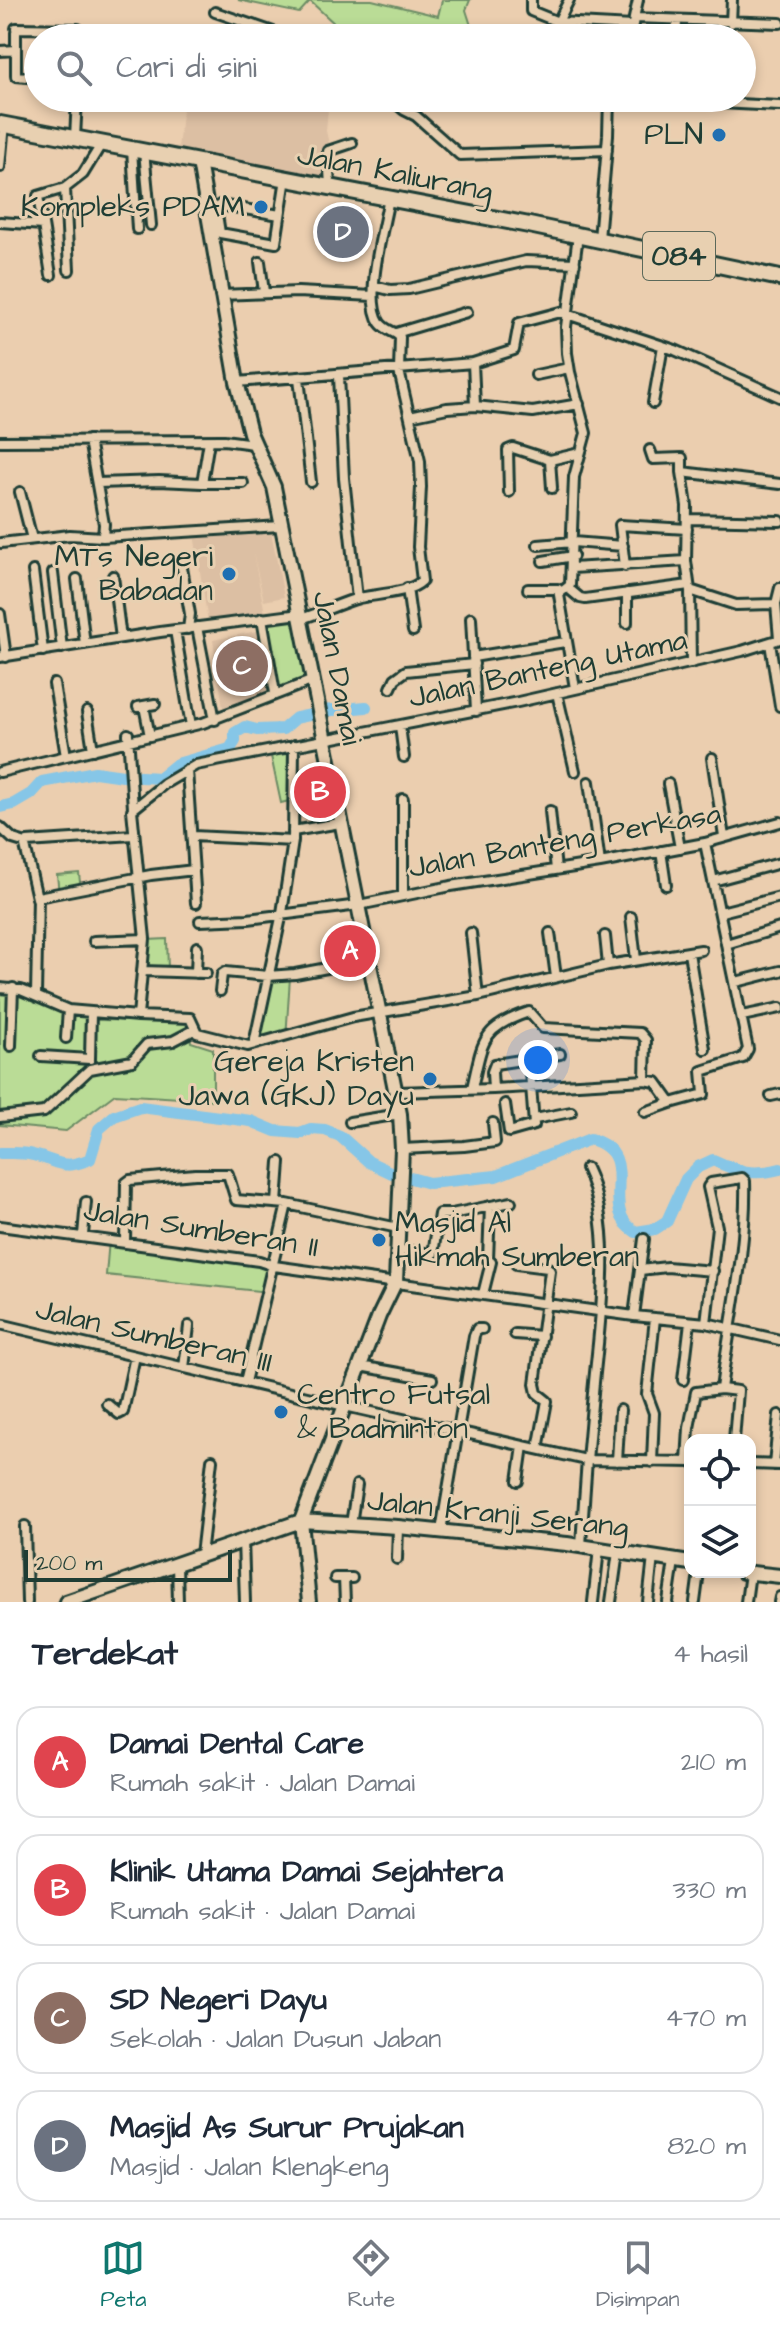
<!DOCTYPE html>
<html lang="id">
<meta charset="utf-8">
<style>
:root{--surface:#fff;--page:#f2f2f3;--text:#1f2937;--muted:#747a83;--line:#e0e1e3;--accent:#0f766e}
body{margin:0;font-family:"Architects Daughter",sans-serif;background:var(--page);color:var(--text)}
.controls{position:absolute;right:24px;bottom:24px;display:grid;overflow:hidden;border-radius:16px;box-shadow:0 4px 12px #0003}
.controls button{width:72px;height:72px;display:grid;place-items:center;padding:0;border:0;border-bottom:2px solid var(--line);background:var(--surface);color:var(--text);font:40px sans-serif}
.scale{position:absolute;left:24px;bottom:20px;width:208px;box-sizing:border-box;padding-left:8px;border:4px solid #1f3d34;border-top:0;font-size:22px;line-height:28px;white-space:nowrap;color:#1f3d34;-webkit-text-stroke:6px #e8d0b1;paint-order:stroke}
.you{position:absolute;left:538px;top:1060px;width:28px;height:28px;margin:-20px;border:6px solid #fff;border-radius:50%;background:#1a73e8;box-shadow:0 0 0 12px #1a73e833}
.badge{display:grid;place-items:center;width:52px;height:52px;border-radius:50%;background:var(--accent);color:#fff;font-size:26px;font-weight:700}
.pin{position:absolute;translate:-50% -50%;border:4px solid #fff;box-shadow:0 2px 8px #0006}
.list{margin:0;padding:0;list-style:none}
h2{display:flex;justify-content:space-between;align-items:center;height:104px;margin:0;padding:0 32px;font-size:34px}
h2 small{font-size:26px;font-weight:400;color:var(--muted)}
.list li{display:grid;grid-template-columns:52px 1fr auto;gap:24px;align-items:center;box-sizing:border-box;height:112px;margin:0 16px 16px;padding:0 16px;border:2px solid var(--line);border-radius:24px}
.list b{display:block;font-size:30px;white-space:nowrap}
.list p{margin:0;font-size:26px;white-space:nowrap;color:var(--muted)}
.list em{font-size:26px;font-style:normal;color:var(--muted)}
.icon{flex:none;width:44px;height:44px;fill:none;stroke:currentColor;stroke-width:2;stroke-linecap:round;stroke-linejoin:round}
.map{position:relative;flex:none;width:780px;height:1602px;overflow:hidden}
.search{position:absolute;background:var(--surface);box-shadow:0 4px 12px #0003;left:24px;right:24px;top:24px;height:88px;display:flex;align-items:center;gap:20px;box-sizing:border-box;padding:0 28px;border-radius:44px;color:var(--muted);font-size:30px}
.sheet{height:616px;background:var(--surface)}
nav{display:flex;justify-content:space-around;align-items:center;box-sizing:border-box;height:112px;border-top:2px solid var(--line);background:var(--surface);font-size:22px;color:var(--muted)}
nav a{display:grid;justify-items:center;gap:4px}
nav .on{color:var(--accent)}
.map>svg:first-child{display:block}
.built{fill:#dcbfa3}
.green{fill:#badc96;stroke:#6c8c65;stroke-width:2}
.lines{fill:none;stroke-linecap:round;stroke-linejoin:round}
.river{stroke:#86c6e7;stroke-width:12}
.minor-casing{stroke:#1f3d34;stroke-width:14}
.secondary-casing{stroke:#1f3d34;stroke-width:18}
.primary-casing{stroke:#1f3d34;stroke-width:20}
.minor{stroke:#e8d0b1;stroke-width:8}
.secondary{stroke:#e8d0b1;stroke-width:12}
.primary{stroke:#e8d0b1;stroke-width:14}
.poi-dot{fill:#1f6fb2;stroke:#e8d0b1;stroke-width:3}
.labels{text-anchor:middle;dominant-baseline:central;stroke-width:6;stroke-linejoin:round;paint-order:stroke}
.shield{fill:#e8d0b1;stroke:#5b695a;stroke-width:2}
.shield-label{font-size:28px;font-weight:bold;fill:#1f3d34}
.poi-label{font-size:30px;fill:#1f3d34;stroke:#e8d0b1;text-anchor:end}
.street-label{font-size:30px;fill:#1f3d34;stroke:#e8d0b1}
</style>
<div class="map">
<svg width="780" height="1602" viewBox="0 0 780 1602">
<rect width="100%" height="100%" fill="#ebceaf"/>
<filter id="ink" filterUnits="userSpaceOnUse"><feTurbulence type="fractalNoise" baseFrequency=".0125" numOctaves="2"/><feDisplacementMap in="SourceGraphic" scale="16" xChannelSelector="R" yChannelSelector="G"/><feConvolveMatrix kernelMatrix="1 2 1 2 8 2 1 2 1" color-interpolation-filters="sRGB"/></filter>
<g filter="url(#ink)">
<!-- built -->
<path class="built" d="M184,98H329L326,131L331,152L330,184L177,156Z
M270,527L284,597L264,601L253,553L265,613L208,622L194,534Z
M262,630L272,692L224,714L213,640Z"/>
<!-- green -->
<path class="green" d="M238,0H372L438,16L442,0H470L466,10L475,38H377L367,32L350,38L310,1L299,13Z
M299,615L309,682L276,692L272,676H267L260,637L266,635L263,618Z
M287,754L293,759V800L281,803L271,756Z
M79,873L81,892L59,894L57,875Z
M167,939L168,969L144,970L147,940Z
M290,977L286,1039L275,1045L251,1048L266,1009L267,980Z
M0,989L36,995L46,1002L96,1020L188,1021L191,1042L213,1049V1100L115,1094L66,1131L0,1125Z
M109,1240L274,1266L268,1292L106,1275Z"/>
<g class="lines">
<!-- river -->
<path class="river" d="M322,711L366,707
M0,807L14,804L31,794L42,782L95,772L123,776L160,778L177,764L230,749L235,741V733L245,727L257,730L283,729L296,718L315,714
M0,1153C11,1153 23,1152 33,1155C59,1161 62,1171 90,1159L99,1129L114,1116L140,1107L251,1121L275,1131L300,1133L311,1129L325,1130L340,1136L369,1162L392,1173L429,1183L496,1176L590,1139C646,1155 595,1208 636,1232L655,1229L667,1221L686,1179L698,1167L713,1160C739,1172 752,1176 780,1169"/>
<defs>
<path id="minor" d="M531,0V11L558,22L632,26
M215,12L291,38
M634,18L638,0
M731,23L732,0
M16,28L78,29L80,38
M557,36L608,38
M557,38L558,22L569,0
M631,38L634,18L780,23
M676,38L677,21
M16,50V76L38,78
M0,51L16,50V32
M390,98L404,110L416,116L460,155L607,150
M621,98L780,106
M75,138L77,98
M132,149L137,229
M144,151L151,225
M0,167L4,124
M330,187L328,151L352,143
M65,188L69,270
M280,215L220,205L216,208L220,233L276,243L286,178
M0,222L43,225L38,196L65,188L83,174L102,143
M43,225L51,275
M599,239L608,135L609,98
M260,262L264,292
M374,286L390,290L409,289L526,261L575,263
M220,295L298,292L373,296
M396,333L467,312
M473,363L475,406
M536,375L569,368
M339,376L344,478L357,599
M299,378L311,482
M237,382L473,363L514,350L519,323L561,312L675,350L780,397
M653,403L663,346
M410,416L447,408L475,406L533,412L579,404
M89,440L104,524L103,537L280,526
M0,441L224,440L254,444
M650,450L653,459L682,458V472L687,506L686,561L690,590L691,663
M550,460L552,488
M682,472L780,484
M98,483L159,481L202,483L209,441
M202,483H243
M20,492L32,539
M509,492L508,450L513,448L550,460L580,453
M687,519L780,521
M1,543L70,535L103,537
M538,545L573,542L623,546
M543,561L573,556
M181,562L190,614L188,629
M625,566L620,525L687,529
M572,568L686,561
M33,571L43,651
M53,573L62,648
M113,576L121,638
M77,579L85,644
M407,588L413,631
M568,588L580,598L585,599L689,585
M528,589H558L575,688
M690,590L736,605L776,604L779,639
M560,593L570,585L574,477L586,433L570,372L567,353L566,327L578,235
M627,593V623
M776,604L780,588
M0,614L6,657
M262,618L275,693
M471,618L476,711
M301,619C319,613 337,605 355,599C373,594 409,594 422,581L418,547L421,487L420,461L399,371L400,337C394,331 385,330 380,323C363,299 384,227 389,198
M197,627L215,720
M175,630L191,726
M770,643L780,706
M0,657L160,632L300,614
M473,657L565,642
M54,684L66,756
M391,688L395,679L406,671L474,664
M557,693L575,771
M144,706L150,736
M138,707L155,704
M87,712L93,750
M400,726L404,757
M128,734L133,808
M712,758L724,837
M187,770L196,903
M0,772L203,723L311,681
M589,782L600,863
M668,784L680,848
M550,811L556,870
M0,827L13,839L26,843
M293,831L340,823
M193,836L293,841
M661,851L666,885
M713,881L780,863
M403,895V799
M37,898L25,846L27,842L133,835
M721,912L780,897
M631,917L636,960
M200,921L248,919L359,905L451,886L600,863L705,843L780,822
M471,933L478,996
M550,933L556,977
M605,936L608,965
M94,941L145,939
M726,944L780,928
M689,953L705,1049
M143,971L206,973
M196,973L197,947
M736,982L780,971
M0,988L21,990L68,1010L138,1016L145,939L132,810L164,784L196,765L518,702L742,651L780,639
M220,991L222,974L225,972L268,976L295,974L370,960
M36,995L38,897L151,875L194,870
M138,1016L190,1018L197,1033L248,1046L353,1017L478,996L608,965L701,950
M742,1016L780,1008
M66,1038L68,1010
M254,1044L282,913L293,841L294,745
M11,1046L13,988
M41,1056L90,1059L91,1013
M472,1088C483,1042 480,1028 529,1012L543,1028L640,1033L646,1040L645,1080
M493,1089L492,1072L495,1064L560,1054
M397,1092L493,1089L645,1080L656,1082L671,1103L704,1094L702,1071L743,1058L748,1049L705,843
M771,1096L780,1094
M505,1104L509,1132L534,1125L529,1059
M645,1112L671,1103
M0,1117L44,1112L90,1069L132,1061L147,1044L173,1041L194,1030
M535,1119L571,1112
M350,1122L400,1114
M402,1149L464,1146L495,1142L493,1123
M277,1203L280,1162
M0,1226L259,1261L274,1266L634,1316L706,1323L780,1340
M83,1235L86,1202
M125,1242L126,1183L130,1180L195,1174H228L236,1200L287,1204L398,1228
M397,1250L433,1254L439,1214H451L511,1202
M516,1264L548,1268L550,1271L535,1384L537,1393L547,1401L538,1449
M640,1270L667,1267L713,1271
M483,1294L491,1262L488,1260L490,1206
M634,1316L644,1239
M706,1323L717,1227L708,1187L711,1183L742,1178L745,1181C747,1250 730,1320 721,1389
M0,1324L345,1406L586,1460L690,1462
M515,1334L542,1336
M360,1366L432,1379
M184,1368L189,1326
M683,1380L690,1322
M245,1382L287,1204
M107,1404L119,1414L123,1412L135,1356
M617,1461L620,1410
M652,1462L654,1413L647,1394L655,1318
M687,1462L689,1428L696,1392L721,1389L738,1391L734,1440
M750,1464L780,1465
M774,1465L779,1415
M518,1481L523,1446
M351,1524L357,1485
M25,1526L27,1602
M441,1531L474,1336L477,1329H482
M243,1539L245,1602
M581,1546C584,1495 588,1444 593,1393C599,1325 616,1230 586,1168
M201,1555L212,1460
M397,1559L398,1527
M177,1564L178,1602
M335,1578H352
M344,1578L345,1602
M593,1602L599,1549
M611,1602L618,1552
M648,1602L653,1557
M668,1602L674,1561
M695,1602L699,1572
M746,1602L750,1573
M779,1602L780,1597"/>
<path id="secondary" d="M199,162L237,382L250,433L274,487L400,1114L402,1149L396,1281L379,1316L301,1521L309,1602
M743,1572L780,1576
M66,1602L301,1521L398,1527L567,1544L690,1563"/>
<path id="primary" d="M0,124L529,225L780,278"/>
</defs>
<!-- minor casing -->
<use href="#minor" class="minor-casing"/>
<!-- secondary casing -->
<use href="#secondary" class="secondary-casing"/>
<!-- primary casing -->
<use href="#primary" class="primary-casing"/>
<!-- minor -->
<use href="#minor" class="minor"/>
<!-- secondary -->
<use href="#secondary" class="secondary"/>
<!-- primary -->
<use href="#primary" class="primary"/>
</g>
</g>
<!-- markers -->
<g class="poi-dot">
<circle cx="719" cy="135" r="8"/>
<circle cx="261" cy="207" r="8"/>
<circle cx="229" cy="574" r="8"/>
<circle cx="430" cy="1079" r="8"/>
<circle cx="379" cy="1240" r="8"/>
<circle cx="281" cy="1412" r="8"/>
</g>
<g class="labels">
<!-- shield labels -->
<rect class="shield" x="643" y="232" width="72" height="48" rx="6"/>
<g class="shield-label">
<text x="679" y="256">084</text>
</g>
<!-- poi labels -->
<g class="poi-label">
<text x="703" y="135">PLN</text>
<text x="245" y="207">Kompleks PDAM</text>
<text x="213" y="557">MTs Negeri<tspan x="213" dy="34">Babadan</tspan></text>
<text x="414" y="1062">Gereja Kristen<tspan x="414" dy="34">Jawa (GKJ) Dayu</tspan></text>
<text x="395" y="1223" text-anchor="start">Masjid Al<tspan x="395" dy="34">Hikmah Sumberan</tspan></text>
<text x="297" y="1395" text-anchor="start">Centro Futsal<tspan x="297" dy="34">&amp; Badminton</tspan></text>
</g>
<!-- street labels -->
<g class="street-label">
<text transform="translate(395 173) rotate(11)">Jalan Kaliurang</text>
<text transform="translate(337 668) rotate(79)">Jalan Damai</text>
<text transform="translate(548 669) rotate(-12)">Jalan Banteng Utama</text>
<text transform="translate(565 841) rotate(-10)">Jalan Banteng Perkasa</text>
<text transform="translate(201 1229) rotate(9)">Jalan Sumberan II</text>
<text transform="translate(154 1336) rotate(13)">Jalan Sumberan III</text>
<text transform="translate(498 1514) rotate(6)">Jalan Kranji Serang</text>
</g>
</g>
</svg>
<div class="controls">
<button><svg class="icon" aria-label="locate" viewBox="0 0 24 24"><circle cx="12" cy="12" r="6"/><path d="M12 2v4M12 18v4M2 12h4M18 12h4"/></svg></button>
<button><svg class="icon" aria-label="layers" viewBox="0 0 24 24"><path d="M12 4l9 5-9 5-9-5zM3 14l9 5 9-5"/></svg></button>
</div>
<div class="scale">200 m</div>
<div class="you"></div>
<div class="pin badge" style="left:350px;top:951px;background:#e0444e">A</div>
<div class="pin badge" style="left:320px;top:792px;background:#e0444e">B</div>
<div class="pin badge" style="left:242px;top:666px;background:#8d6e63">C</div>
<div class="pin badge" style="left:343px;top:232px;background:#6b7280">D</div>
<div class="search"><svg class="icon" aria-label="search" viewBox="0 0 24 24"><circle cx="10" cy="10" r="6"/><path d="M15 15l6 6"/></svg>Cari di sini</div>
</div>
<section class="sheet">
<h2>Terdekat<small>4 hasil</small></h2>
<ul class="list">
<li><span class="badge" style="background:#e0444e">A</span><div><b>Damai Dental Care</b><p>Rumah sakit · Jalan Damai</p></div><em>210 m</em></li>
<li><span class="badge" style="background:#e0444e">B</span><div><b>Klinik Utama Damai Sejahtera</b><p>Rumah sakit · Jalan Damai</p></div><em>330 m</em></li>
<li><span class="badge" style="background:#8d6e63">C</span><div><b>SD Negeri Dayu</b><p>Sekolah · Jalan Dusun Jaban</p></div><em>470 m</em></li>
<li><span class="badge" style="background:#6b7280">D</span><div><b>Masjid As Surur Prujakan</b><p>Masjid · Jalan Klengkeng</p></div><em>820 m</em></li>
</ul>
</section>
<nav>
<a class="on"><svg class="icon" aria-label="map" viewBox="0 0 24 24"><path d="M3 6l6-2 6 2 6-2v14l-6 2-6-2-6 2zM9 4v14M15 6v14"/></svg>Peta</a>
<a><svg class="icon" aria-label="directions" viewBox="0 0 24 24"><path d="M12 3l9 9-9 9-9-9zM9 14v-3h6M13 9l2 2-2 2"/></svg>Rute</a>
<a><svg class="icon" aria-label="saved" viewBox="0 0 24 24"><path d="M7 4h10v16l-5-4-5 4z"/></svg>Disimpan</a>
</nav>
